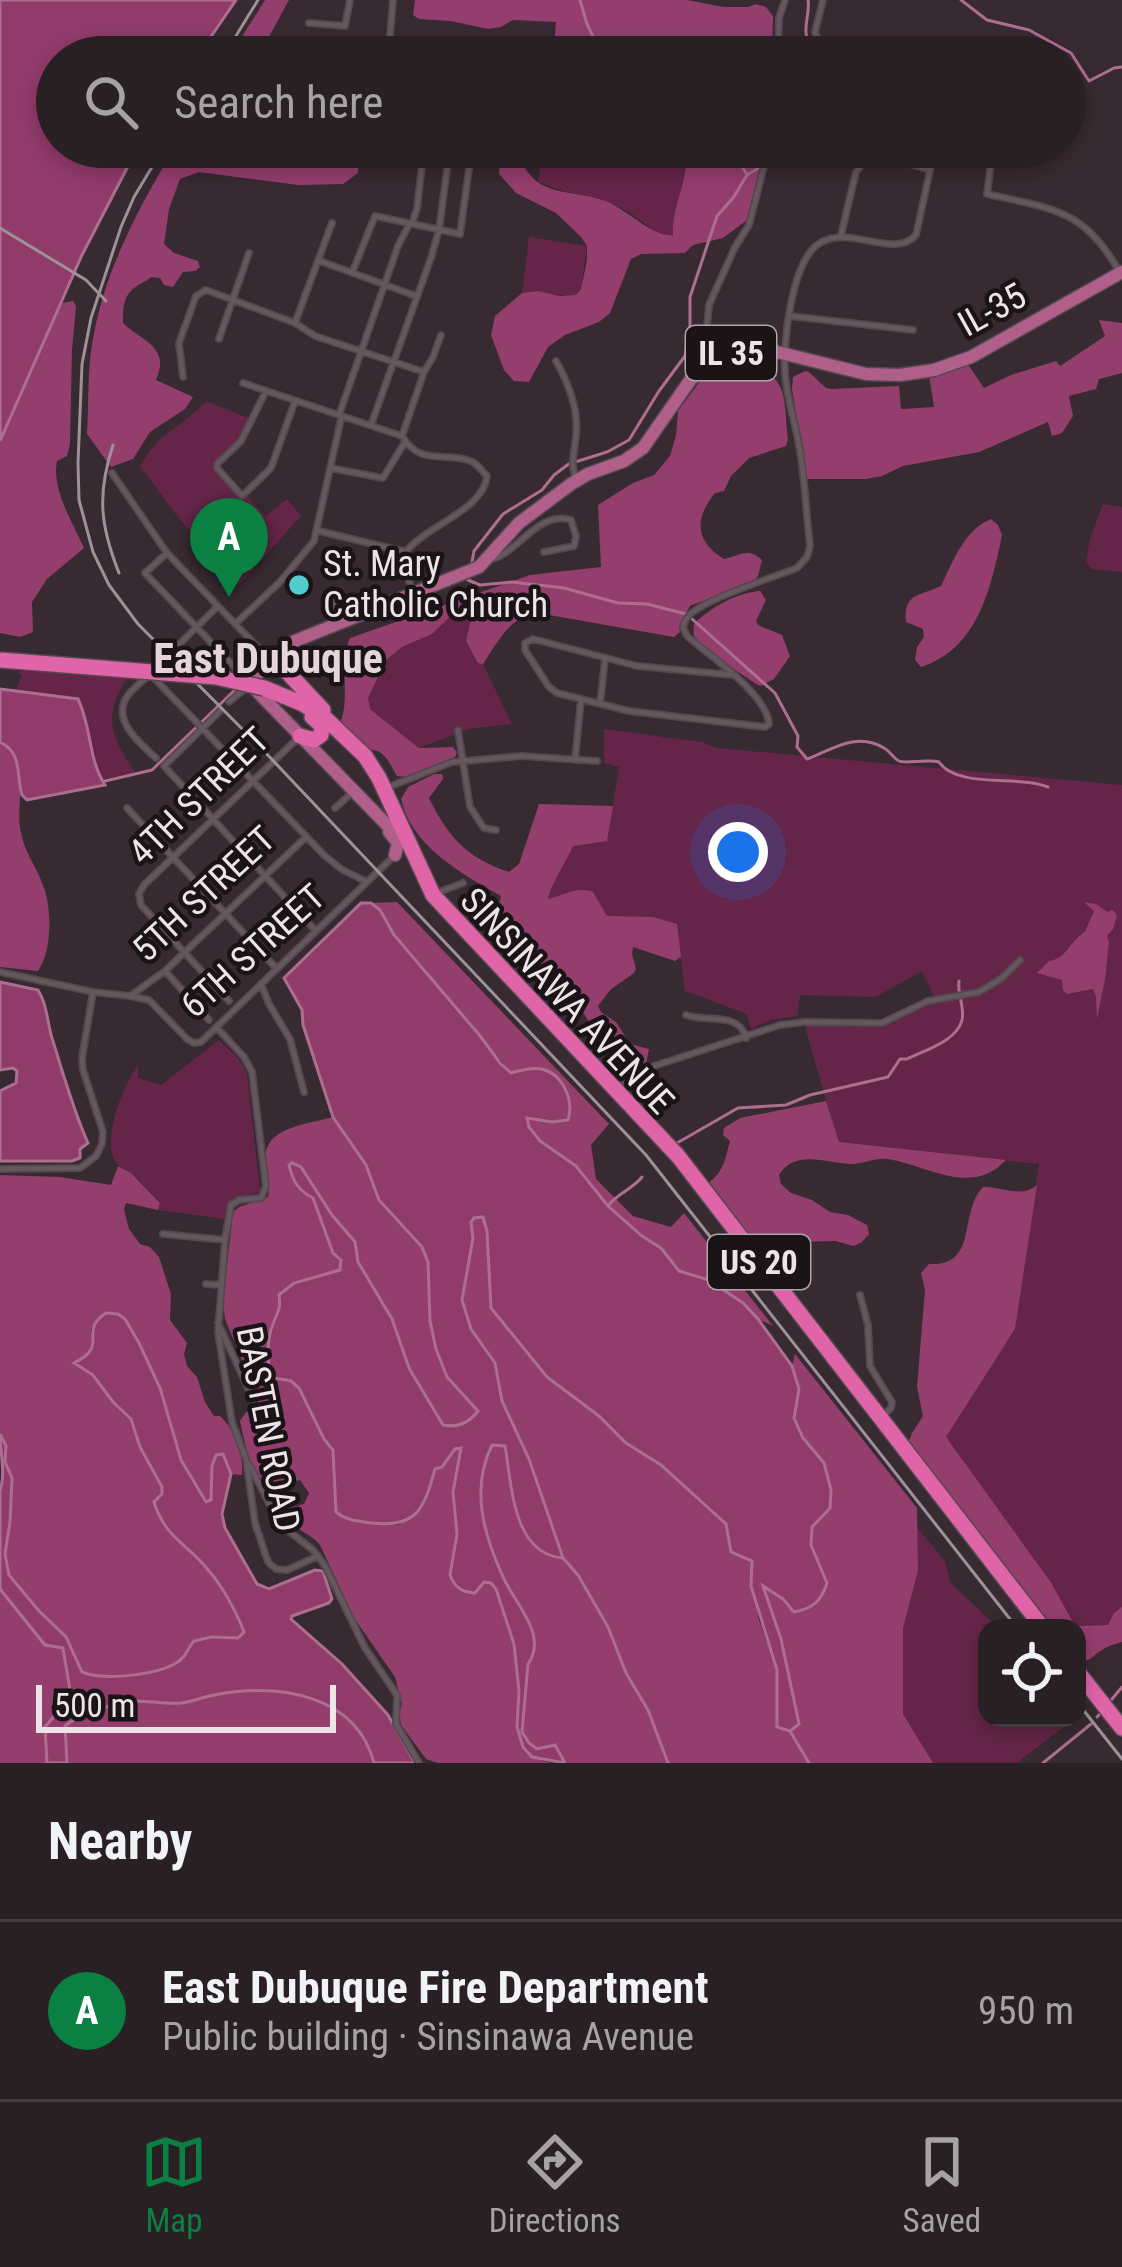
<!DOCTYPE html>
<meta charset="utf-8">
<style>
:root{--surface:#292024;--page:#352d31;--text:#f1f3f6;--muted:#a5a3a6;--line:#453e41;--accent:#0b8043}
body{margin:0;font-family:"Roboto Condensed",sans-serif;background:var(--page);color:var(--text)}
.controls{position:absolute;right:36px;bottom:36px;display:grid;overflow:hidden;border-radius:24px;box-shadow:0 6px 18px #0003}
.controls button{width:108px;height:108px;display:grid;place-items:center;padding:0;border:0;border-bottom:3px solid var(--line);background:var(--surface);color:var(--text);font:60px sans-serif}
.scale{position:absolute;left:36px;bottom:30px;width:300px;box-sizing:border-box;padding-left:12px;border:6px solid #ede4e8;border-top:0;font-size:33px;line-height:42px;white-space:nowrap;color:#ede4e8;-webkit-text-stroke:9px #1a1417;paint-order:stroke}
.you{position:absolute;left:738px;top:852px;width:42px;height:42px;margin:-30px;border:9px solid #fff;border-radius:50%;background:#1a73e8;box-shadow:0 0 0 18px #1a73e833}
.badge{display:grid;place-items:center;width:78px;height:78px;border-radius:50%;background:var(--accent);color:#fff;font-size:39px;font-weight:700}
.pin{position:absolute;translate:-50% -99px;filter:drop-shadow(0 3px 6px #0008)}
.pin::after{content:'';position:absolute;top:63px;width:42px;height:36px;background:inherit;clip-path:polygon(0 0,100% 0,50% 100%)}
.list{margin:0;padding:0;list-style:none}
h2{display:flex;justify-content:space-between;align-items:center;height:156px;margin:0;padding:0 48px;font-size:51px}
h2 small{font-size:39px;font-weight:400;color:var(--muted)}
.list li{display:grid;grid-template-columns:78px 1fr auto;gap:36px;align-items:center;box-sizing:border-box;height:180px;padding:0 48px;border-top:3px solid var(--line)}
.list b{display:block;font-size:45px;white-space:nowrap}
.list p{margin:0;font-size:39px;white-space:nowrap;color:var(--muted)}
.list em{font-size:39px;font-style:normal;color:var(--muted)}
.icon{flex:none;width:66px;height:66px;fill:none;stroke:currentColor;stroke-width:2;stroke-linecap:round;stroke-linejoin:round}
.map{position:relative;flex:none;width:1122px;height:1763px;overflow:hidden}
.search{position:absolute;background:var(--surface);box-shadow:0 6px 18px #0003;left:36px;right:36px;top:36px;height:132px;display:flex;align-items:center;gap:30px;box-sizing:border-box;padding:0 42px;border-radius:66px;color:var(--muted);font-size:45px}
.sheet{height:336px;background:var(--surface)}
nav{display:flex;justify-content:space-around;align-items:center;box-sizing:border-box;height:168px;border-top:3px solid var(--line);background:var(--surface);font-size:33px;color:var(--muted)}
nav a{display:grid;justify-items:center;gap:6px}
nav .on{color:var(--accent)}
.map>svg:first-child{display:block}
.green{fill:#642548}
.forest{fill:#943e6e}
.water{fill:#913b6b;stroke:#ad6e90;stroke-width:3}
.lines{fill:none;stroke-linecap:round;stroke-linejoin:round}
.stream{stroke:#ad6e90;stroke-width:3}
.street-casing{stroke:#54494e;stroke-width:8}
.primary-casing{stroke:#54494e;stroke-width:15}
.highway-casing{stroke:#54494e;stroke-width:18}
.street{stroke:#66575e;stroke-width:4.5}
.primary{stroke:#af5f8a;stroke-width:12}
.highway{stroke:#df64a8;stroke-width:15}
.rail{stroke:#9c9297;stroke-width:3}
.highway-bridge-casing{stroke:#54494e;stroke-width:18;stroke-linecap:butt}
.highway-bridge{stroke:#df64a8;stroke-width:15}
.poi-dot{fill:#51ccd1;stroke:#1a1417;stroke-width:4.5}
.labels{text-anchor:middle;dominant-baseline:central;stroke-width:9;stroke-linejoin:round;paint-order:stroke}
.shield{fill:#1a1417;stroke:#aea6a9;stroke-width:3}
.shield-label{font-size:33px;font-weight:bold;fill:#ede4e8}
.street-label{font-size:36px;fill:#ede4e8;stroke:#1a1417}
.poi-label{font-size:36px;fill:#ede4e8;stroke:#1a1417;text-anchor:start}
.quarter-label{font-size:42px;font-weight:bold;fill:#e6d4dc;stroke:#1a1417}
</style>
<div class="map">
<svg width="1122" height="1763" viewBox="0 0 1122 1763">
<rect width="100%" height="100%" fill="#372a30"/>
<!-- green -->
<path class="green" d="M543,147H651L686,163C685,187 671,212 673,235L661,236L629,212L599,198L566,192L538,182Z
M529,237L587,246L581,289L576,296C557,296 540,291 522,293Z
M206,401L256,421L242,445L220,467L266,516L287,499L301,516L239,585L180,520L140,466C160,430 181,429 206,401Z
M1103,504L1122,507V572L1092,569L1086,562L1090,538Z
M467,604H474L466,641L478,662L483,664L512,724L469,729L419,748L370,709L367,698L386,660L402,647L432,634L459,608Z
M31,670L129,676C101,713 111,737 135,772L104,779L97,774L68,697L8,689H16L22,675L17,672Z
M604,729L702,742L717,748L1122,785V1625L1075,1626L1052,1584L945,1437L1015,1329L1039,1164L838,1142L804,1024C829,1023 858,1030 882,1025C899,1022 919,1007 936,1001L922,971L876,997L800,995L798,1016L770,1020L751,1029L747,1014L685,991L676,924L546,909L561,834L607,840L619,767L604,763Z
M219,1040L239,1059L247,1073L260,1192L231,1200L224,1219L158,1210L160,1202C151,1193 142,1183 133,1175C130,1173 119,1166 117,1164C100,1142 123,1085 138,1065V1078L161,1085Z
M915,1525L945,1561L950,1582L998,1628H987V1718H1070L1071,1721L1017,1763H933L903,1714V1628L918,1571Z"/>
<!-- forest -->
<path class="forest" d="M265,0H289L263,48L264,57H229Z
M415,0H687L723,7H748L756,4L766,7L773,16L772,57H553L556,22L513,20L501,27L488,29L451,21L419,19L413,15Z
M175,147H359L358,173L343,184L298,185L199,172L180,179L169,209L164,244L174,253L198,261L200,267L195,271L183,272L173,287L164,285L160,278C145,277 156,276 142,283C124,293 123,302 123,323C142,342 171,346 156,380L193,397L185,409L150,432L133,459L111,467L87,434C89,403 87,370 93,339C105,269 139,207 175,147Z
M651,147H765L747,220L723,238L693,245L685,253L641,254L631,259L610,313L599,322L565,335L548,347L529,382L514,381L504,370L491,335L495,316L522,293L538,291L560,296L576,295L581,289L587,260V246L581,237L556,213L516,193L499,174L500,162L507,158L517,157C523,164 528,174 535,180C554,196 586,192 608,202C628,211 655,238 673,235C671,211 685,187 686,163Z
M73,301L76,306L72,350L70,444L67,456L57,461C51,489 73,523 84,548L47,579L32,602L33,632L20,637L0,633V441L62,303Z
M1099,320L1122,323V373L1099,379L1096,389L1069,396L1073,416L1062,433L1052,436L1048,422L979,452L903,466L882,476L866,479H807L792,389L793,377L805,371L809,372L826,388L832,389L899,386L901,409L934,407L929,375L967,363L984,388L1011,375L1056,361L1060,366L1105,336Z
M750,363C791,380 783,400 788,439L786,446L749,458L731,476L724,491L715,493C694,519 695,541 724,559C740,555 749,547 762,560L758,576L754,581L690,606L679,626L680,632L674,637L532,612C507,622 497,643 483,664L478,663L466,641L474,605L459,608L432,634L402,647L386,660L368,698L370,709L419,748L453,747L457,752L455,757L406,777L397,776C388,761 382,744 363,752L340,724C351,696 338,665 350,638L530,575L601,567L598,505L633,483L654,475L670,456L676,435L678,411L706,373L729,365Z
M991,519L998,525L1002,535C991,588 978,649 921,667L915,660L917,647L924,637L923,629L906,622C903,593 920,596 941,586C953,561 965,529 991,519Z
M760,591L766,600L756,621L758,625L782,635L790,656L774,679L760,686C749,680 696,644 694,635C693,631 694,628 694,624C711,607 736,593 760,591Z
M0,742C32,756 16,800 20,827C24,854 37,866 44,888C52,911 52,951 38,971L0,967Z
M434,774H442L443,779L429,798C448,837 467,858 509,872L519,864L539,804L613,806L607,841L573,846C566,863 551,883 548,899C563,896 576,886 593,892L607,916L653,917L677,924L681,957L675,961L633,947L632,954L636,969L634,973L610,990L598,1006L601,1012L616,1022L630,1044L649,1049L646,1064L630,1069L622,1067L610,1056L579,1006L554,977L503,932L497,912L501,896C462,874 411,846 401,799L408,787Z
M397,902L609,1124L591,1145L596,1179L633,1216L671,1227L684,1213L773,1326L758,1319L743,1303L709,1280L679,1271L661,1248L641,1236L608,1206L576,1166L540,1141L529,1127L526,1117L563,1086C546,1068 535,1066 511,1073L394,935L380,910L371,903Z
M1084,902L1096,904L1107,912L1113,910L1117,916L1113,929L1107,936L1109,942L1105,979L1097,1019L1096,997L1093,989L1067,994L1063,990L1062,980L1037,973L1049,961C1067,959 1070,940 1085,932L1094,911Z
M826,1101L839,1142L1006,1160C971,1197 929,1166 888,1159C876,1157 863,1164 850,1164C826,1163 795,1149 779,1175L781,1184L791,1193L812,1200L830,1212L848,1215L867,1225L869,1234L862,1242L854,1246L835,1241L801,1242L764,1254L708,1186V1183C724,1172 725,1159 730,1141L723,1135L724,1128L740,1118Z
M333,1117L366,1165L379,1200L422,1247L428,1262L430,1321L436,1349L447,1377L479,1411C469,1422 458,1427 443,1426L409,1368L392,1319L358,1262L355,1242L332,1215L301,1167L302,1192L313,1198L333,1253L341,1260L340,1270L294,1283L271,1326L291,1381L299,1388L324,1439L334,1450L336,1512L398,1525C426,1509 427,1498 435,1469L442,1467L455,1449L461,1448L453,1492L457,1534L450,1575L456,1587L475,1593L484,1582L491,1583L497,1589L514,1644L519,1691L517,1727L532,1758L552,1763H438L426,1759L401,1725L399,1713L402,1704L395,1677L354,1618L320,1545C314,1536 293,1527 282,1518L281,1510L304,1504L309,1493L300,1480L269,1486C249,1473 245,1443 240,1421L246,1412H256L258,1399L225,1319L223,1302L233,1212L239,1207L268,1197C270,1183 266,1172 266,1158C264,1127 309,1124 333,1117Z
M118,1166L131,1173L160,1203L158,1210L126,1203L124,1209L129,1229L140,1244L150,1247L159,1257L171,1294L170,1320L187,1343L184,1354L187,1366L197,1377L205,1402L214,1416H220C235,1429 244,1455 242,1475L231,1474L223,1454L212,1466L211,1500L206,1502L181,1460L160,1388L125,1319L118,1314L106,1313L91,1329C95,1346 92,1354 76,1362L93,1375L113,1402L131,1419L140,1447L162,1487V1494L154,1502C165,1538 188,1544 210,1571C223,1588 237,1613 244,1632L238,1638L211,1637L179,1662L155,1672L94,1677L82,1672L66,1637L39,1611L9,1575L5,1554L10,1522L12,1478L5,1461L6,1446L0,1434V1175L60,1177L111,1185Z
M1037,1185L1015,1329L946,1437L1052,1584L1075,1626L1108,1625L1114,1613L1122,1607V1642C1115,1644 1108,1646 1102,1650C1091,1656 1091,1663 1077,1661V1628H1053L907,1446L912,1433L923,1416L917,1387L925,1290L921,1273L929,1264C979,1267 958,1213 983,1187C1002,1186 1020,1199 1037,1185Z
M483,1217L487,1231L491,1308L547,1377L599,1416L626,1443L661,1465L727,1524L731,1552L752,1561L758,1617L777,1670V1727L790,1731L799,1724L781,1639L762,1583L783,1599L795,1612L827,1582L811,1545L812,1527L830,1508L824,1463L803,1438L794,1418L799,1389L792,1366L795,1354L917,1508L918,1571L903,1628V1714L933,1763H565L555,1745L537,1749L529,1743L522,1732L528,1664L518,1601L505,1582L486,1532L479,1492L482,1465L492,1444L505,1446L511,1493L531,1544L562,1557L529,1459L502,1401L495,1363L471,1329L462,1300L473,1239L471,1222L474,1218Z
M0,1589L45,1645L63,1648L71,1696L45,1750L47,1763H0Z
M276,1690C321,1699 361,1715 374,1763H67L65,1726L74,1718L125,1702L182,1703L217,1694Z"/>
<!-- water -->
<path class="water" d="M0,0H236L197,57H57V147H138L82,255L0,441Z
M0,689L78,699C92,728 88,759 105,785L27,800L22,795C16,775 23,753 0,742Z
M361,903H371L380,910L394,935L481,1037L500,1063L511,1073C521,1070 532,1067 542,1069C564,1075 574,1101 568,1120L552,1122L527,1118L529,1127L540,1141L576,1166L608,1206L642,1236L661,1248L679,1271L709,1280L743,1303L758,1319L792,1366L799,1389L794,1418L803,1438L824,1463L831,1490L830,1508L812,1527L811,1545L827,1583C821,1601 814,1608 794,1612L783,1599L763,1586L781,1639L799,1724L790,1731L777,1727V1670L751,1586L752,1561L731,1552L726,1524L661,1465L626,1443L599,1416L547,1377L491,1308L487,1231L483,1217L474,1218L471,1222L473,1238L462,1300L471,1329L495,1363L502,1401L529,1459L563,1558C512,1554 512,1484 505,1446L492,1445C470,1489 484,1536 504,1579C516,1605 548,1635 528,1664L522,1732L529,1743L537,1749L555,1745L565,1763L532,1757L523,1747L517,1727L519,1691L514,1644L496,1589L491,1583L484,1582L475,1593C462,1592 455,1588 450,1575L457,1534L453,1492L461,1448L455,1449L442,1467L435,1469C424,1509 417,1528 372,1523C358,1521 347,1521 336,1512L333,1450L324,1439L299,1388L291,1381L270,1377C268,1359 266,1341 273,1324C278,1311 281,1309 279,1295L294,1283L340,1270L341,1260L333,1253L313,1198C299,1191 293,1182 289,1165L292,1163L301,1167L332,1215L355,1242L358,1262L392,1319L409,1368L443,1425C458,1428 469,1423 478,1411L447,1377L436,1349L430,1321L428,1262L422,1247L379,1200L366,1165L333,1117L303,1025L302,1010L284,978Z
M0,982L38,990C47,1004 47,1021 52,1038C63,1073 73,1110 88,1143L80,1149V1158L72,1161H0V1091L16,1083L17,1071L13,1068L0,1070Z
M106,1313L118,1314L125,1319L139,1343L160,1388L181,1460L206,1502L211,1500L212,1466L216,1455L223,1454L231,1474L222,1514L225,1528L257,1584L269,1589L315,1570L323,1571L332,1599L329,1603L292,1616L291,1619L342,1664L388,1715L415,1763H374C356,1694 279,1684 219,1694C206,1696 194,1701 182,1703C164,1705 144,1699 126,1702C107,1706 79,1714 65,1726L67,1763H47L45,1727L71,1696L63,1648L45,1645L0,1589V1491C6,1473 0,1453 0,1434L6,1446L5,1462L12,1478L10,1522L5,1554L9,1575L39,1611L66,1637L82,1672C104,1681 156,1675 176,1663C186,1658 187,1649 194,1641L211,1637L238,1638L244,1632C237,1613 223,1587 209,1571C188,1544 165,1538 154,1502L162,1494V1487L140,1447L131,1419L113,1402L93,1375L74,1363C111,1345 77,1332 106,1313Z"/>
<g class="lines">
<!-- stream -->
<path class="stream" d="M580,0L587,24L603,57
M808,0C810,11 805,21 806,33C807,42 810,48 809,57
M961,0L987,20L1029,30L1071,53L1089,81L1114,68L1122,67
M730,147L746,173
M575,462L607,452L629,440L659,391L685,356L690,326V297L717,216L733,198L747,175L762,166
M472,562L474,551L503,514L542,490L554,475L570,463
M468,580L480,585L512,582L564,588L618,603L647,604L686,614
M691,618L775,693L798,736L797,747L807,759C831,750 857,731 884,748C890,751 893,758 899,761C905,764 927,759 939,762C957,789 1020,775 1048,787
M105,781L152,770L238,687
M677,1143L738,1108L786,1105L810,1095L888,1077L900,1059H907C925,1050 957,1041 962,1020C965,1007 957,994 959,981
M608,1206C616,1194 633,1189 642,1177
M563,1558L578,1575L608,1627L626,1673L648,1710L668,1763
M1108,1704L1122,1687
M1097,1717L1100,1714
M790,1731L809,1763
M1043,1763L1091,1724"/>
<defs>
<path id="street" d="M393,0L390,36L393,41L473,50L485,57
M823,0L815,32L820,45L868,57
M309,23L345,26L350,0
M411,57L413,44
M778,57L779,18L785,0
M993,147L987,194C1053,209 1085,209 1120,273
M399,152L400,147
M412,223L417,209L424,147
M841,235L856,172L866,159L887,157L930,170
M320,261L416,296
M352,273L375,216L460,234L472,147
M790,316L913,330
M295,323L332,223
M219,339L249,253
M556,361C569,384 579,409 576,436C575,451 570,462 575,476
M710,362L706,336L709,305L735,247L749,225L769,147
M183,377L179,343L196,296L206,290L295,323L315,336L424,372
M243,383L402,436C421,468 447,450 473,462C478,465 483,472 487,476C484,510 425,526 406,552
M266,391L241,441L217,464V468L242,496L271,468L295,401
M339,415L398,246L409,225
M371,425L431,258L439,230L450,147
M402,436L424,372L433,357L441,335
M330,468L383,478L405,442
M112,473L167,553L270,660
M319,531L406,552
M406,552L405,569L413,593
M167,553L145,573L244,677
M493,559C519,551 539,510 571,520L576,536L574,546L544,552
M332,597L340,617
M235,624L279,583L314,541L341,419
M158,665L218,606
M733,675L637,666L533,639L525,643V650L549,687L557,693L629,711L765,727L769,724C767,694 710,656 687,636C683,627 681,628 687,618C697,601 775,577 797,568L807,557L810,546C806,512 805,478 799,445C795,421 786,396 785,372C783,341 792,259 820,243C850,224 894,260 916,235L935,147
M146,678C139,684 129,691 125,700C114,723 142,745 156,758
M154,678L324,855L341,869L365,881
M229,702L247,687
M600,704L605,659
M220,711L164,766L316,931
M458,730L470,807L484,828L496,830
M575,760L581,700
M386,788L452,762L521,756L597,761
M127,808L277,969
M335,808L353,792
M439,892L463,883
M165,971L209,1020
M0,972L93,992L130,996L165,971L306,837
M261,984L269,1004L290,1039L304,1092
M130,996L149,1000L187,1039L194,1043L201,1042L395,855
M229,1001L141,905L139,894L144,885L296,740
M686,1015C708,1023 739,1011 746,1038
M217,1028L244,1057L252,1072L266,1186L261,1198L239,1200L231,1205L225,1240L218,1332L232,1422L246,1459L255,1523L268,1562L276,1569L287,1570L318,1556
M618,1089L636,1075L654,1066L780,1025L805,1022L882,1023L928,1001L979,992L1002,978L1020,960
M0,1169L80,1168L96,1156L102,1144L103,1132L83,1070L82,1058L93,992
M163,1234L225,1240
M206,1284L221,1285
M860,1295L868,1325L870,1366L892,1402L891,1408L885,1414
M218,1323L253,1399
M249,1464L275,1515L286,1529L313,1550L325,1566L365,1648L397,1695L396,1724L419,1763"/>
<path id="primary" d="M389,832L398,843L395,855
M404,832H396L390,828L248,682L295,641L479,567L519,523L571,484L588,474L624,461L643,448L691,379L719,358L744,350H769L866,374L900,375L934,370L971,357L1122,272"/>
<path id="highway" d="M274,658L323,710
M264,688L303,704L324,717L365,756L379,778L433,895L678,1156L1043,1628
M300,736L314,740L321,735L322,726L312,717
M1077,1671L1122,1728"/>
</defs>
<!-- street casing -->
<use href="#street" class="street-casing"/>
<!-- primary casing -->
<use href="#primary" class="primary-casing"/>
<!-- highway casing -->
<use href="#highway" class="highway-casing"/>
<!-- street -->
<use href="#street" class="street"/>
<!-- primary -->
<use href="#primary" class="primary"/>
<!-- highway -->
<use href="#highway" class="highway"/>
<!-- rail -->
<path class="rail" d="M223,57L258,0
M164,147L134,197L121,227L91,318L82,364L78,463L79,500L93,552L109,585L138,624L263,750L646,1155L1017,1628
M0,228L86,280L106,301
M113,445C97,494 100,525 119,573
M1077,1702L1122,1759"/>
<defs>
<path id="highway-bridge" d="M0,660L216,677L264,688"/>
</defs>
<!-- highway-bridge casing -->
<use href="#highway-bridge" class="highway-bridge-casing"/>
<!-- highway-bridge -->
<use href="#highway-bridge" class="highway-bridge"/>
</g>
<!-- markers -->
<circle class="poi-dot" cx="299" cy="585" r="12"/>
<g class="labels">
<!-- shield labels -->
<g class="shield">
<rect x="686" y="326" width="90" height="54" rx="9"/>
<rect x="708" y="1235" width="102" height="54" rx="9"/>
</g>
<g class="shield-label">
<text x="731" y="353">IL 35</text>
<text x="759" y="1262">US 20</text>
</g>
<!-- street labels -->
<g class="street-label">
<text transform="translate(992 310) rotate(-29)">IL-35</text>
<text transform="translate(199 796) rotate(-44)">4TH STREET</text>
<text transform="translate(204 894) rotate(-43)">5TH STREET</text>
<text transform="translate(253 951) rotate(-42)">6TH STREET</text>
<text transform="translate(567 1001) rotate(47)">SINSINAWA AVENUE</text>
<text transform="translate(268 1429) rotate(79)">BASTEN ROAD</text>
</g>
<!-- poi labels -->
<g class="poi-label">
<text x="323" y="564">St. Mary<tspan x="323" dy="41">Catholic Church</tspan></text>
</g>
<!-- quarter labels -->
<g class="quarter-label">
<text x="268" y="658">East Dubuque</text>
</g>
</g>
</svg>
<div class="controls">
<button><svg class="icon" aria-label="locate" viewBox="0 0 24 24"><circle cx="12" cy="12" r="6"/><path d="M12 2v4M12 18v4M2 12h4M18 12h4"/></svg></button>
</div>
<div class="scale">500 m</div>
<div class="you"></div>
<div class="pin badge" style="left:229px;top:597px">A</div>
<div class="search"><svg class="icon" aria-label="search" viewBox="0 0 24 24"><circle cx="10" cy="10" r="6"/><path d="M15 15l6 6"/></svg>Search here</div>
</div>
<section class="sheet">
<h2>Nearby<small></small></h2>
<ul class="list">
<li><span class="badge">A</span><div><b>East Dubuque Fire Department</b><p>Public building · Sinsinawa Avenue</p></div><em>950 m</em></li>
</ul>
</section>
<nav>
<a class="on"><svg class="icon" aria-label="map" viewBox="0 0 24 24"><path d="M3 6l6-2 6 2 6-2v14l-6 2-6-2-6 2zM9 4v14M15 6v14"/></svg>Map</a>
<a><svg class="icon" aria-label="directions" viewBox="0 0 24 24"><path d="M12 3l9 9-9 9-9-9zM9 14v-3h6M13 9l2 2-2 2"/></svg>Directions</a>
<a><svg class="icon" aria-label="saved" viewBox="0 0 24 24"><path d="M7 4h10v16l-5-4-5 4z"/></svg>Saved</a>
</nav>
